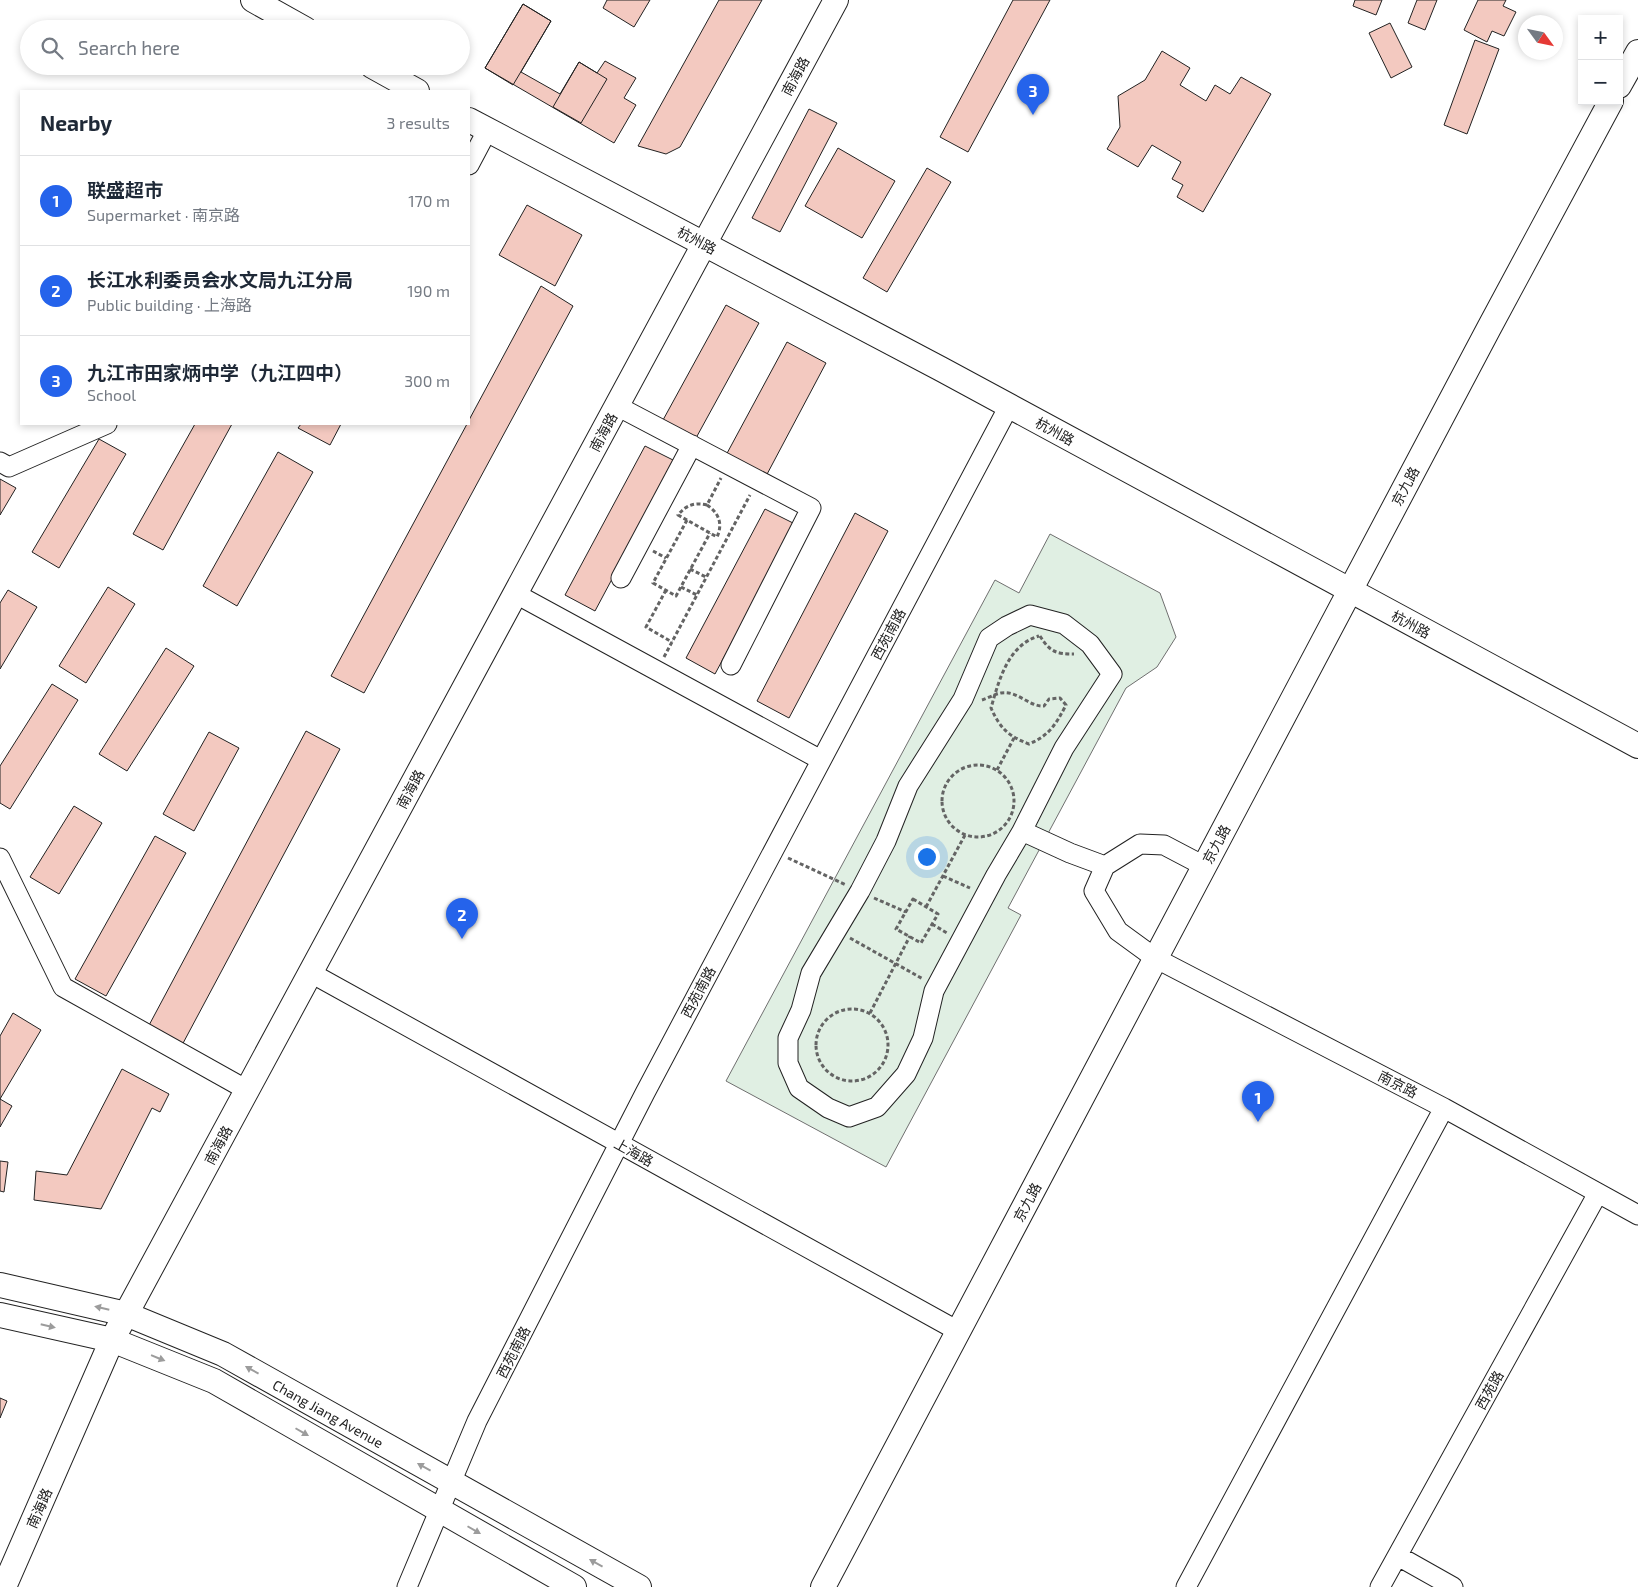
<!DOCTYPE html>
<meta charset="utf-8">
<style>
:root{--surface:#fff;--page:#f6f6f7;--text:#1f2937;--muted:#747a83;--line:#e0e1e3;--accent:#2563eb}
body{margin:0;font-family:"Exo 2","Noto Sans SC",sans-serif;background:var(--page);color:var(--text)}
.controls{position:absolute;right:15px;top:15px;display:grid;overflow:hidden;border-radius:0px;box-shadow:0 2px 8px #0003}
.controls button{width:45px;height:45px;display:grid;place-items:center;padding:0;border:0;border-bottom:1px solid var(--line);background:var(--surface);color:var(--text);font:25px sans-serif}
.compass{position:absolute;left:1518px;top:15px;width:45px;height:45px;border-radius:50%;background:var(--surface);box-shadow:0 2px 8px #0003;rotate:123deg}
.you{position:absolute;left:926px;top:856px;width:18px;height:18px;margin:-12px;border:4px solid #fff;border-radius:50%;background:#1a73e8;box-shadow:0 0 0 8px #1a73e833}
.badge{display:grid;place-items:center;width:32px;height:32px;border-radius:50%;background:var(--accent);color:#fff;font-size:16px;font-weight:700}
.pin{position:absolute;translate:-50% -41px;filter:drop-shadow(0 1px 2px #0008)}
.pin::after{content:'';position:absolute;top:26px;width:18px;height:15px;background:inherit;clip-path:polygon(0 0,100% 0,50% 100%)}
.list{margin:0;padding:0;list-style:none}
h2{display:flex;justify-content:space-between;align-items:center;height:65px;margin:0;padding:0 20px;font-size:21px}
h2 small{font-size:16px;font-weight:400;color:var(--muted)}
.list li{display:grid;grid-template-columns:32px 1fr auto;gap:15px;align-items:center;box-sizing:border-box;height:90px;padding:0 20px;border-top:1px solid var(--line)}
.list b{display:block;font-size:19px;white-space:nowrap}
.list p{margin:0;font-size:16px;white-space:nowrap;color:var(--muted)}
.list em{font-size:16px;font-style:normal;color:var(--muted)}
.icon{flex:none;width:28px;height:28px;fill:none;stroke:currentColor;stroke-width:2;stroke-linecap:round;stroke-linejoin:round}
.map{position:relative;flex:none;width:1638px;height:1587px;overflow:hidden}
.search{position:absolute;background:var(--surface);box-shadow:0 2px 8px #0003;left:20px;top:20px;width:450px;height:55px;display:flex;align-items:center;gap:12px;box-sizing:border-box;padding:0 18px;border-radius:28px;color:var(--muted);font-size:19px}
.panel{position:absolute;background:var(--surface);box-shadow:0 2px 8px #0003;left:20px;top:90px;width:450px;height:335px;border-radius:0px}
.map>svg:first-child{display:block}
.green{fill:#e0efe3;stroke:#6f6f6f}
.building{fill:#f3c9c0;stroke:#222}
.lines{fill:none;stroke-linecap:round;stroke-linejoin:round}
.minor-casing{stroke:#222;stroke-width:21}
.major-casing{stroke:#222;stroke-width:26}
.path{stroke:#646464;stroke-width:3;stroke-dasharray:4 2.5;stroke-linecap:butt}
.minor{stroke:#fff;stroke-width:19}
.major{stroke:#fff;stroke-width:24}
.oneway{fill:#9c9c9c}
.labels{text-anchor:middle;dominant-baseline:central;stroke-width:4;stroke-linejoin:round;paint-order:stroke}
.street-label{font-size:14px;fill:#222;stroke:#fff}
</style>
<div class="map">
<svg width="1638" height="1587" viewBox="0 0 1638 1587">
<rect width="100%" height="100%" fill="#fff"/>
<!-- green -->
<path class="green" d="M1050,534L1160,593L1176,637L1157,667L1126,688L1008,908L1021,915L886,1167L726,1081L995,580L1019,593Z"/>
<!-- building -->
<path class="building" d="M607,0H650L634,27L603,8Z
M719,0H762L680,147L666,154L638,146Z
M1013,0H1050L968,152L940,137Z
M1355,0H1382L1376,15L1353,6Z
M1417,0H1437L1425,30L1408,23Z
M1478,0H1506L1503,6L1516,12L1504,36L1492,31L1487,42L1464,30Z
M523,4L551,21L513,85L485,68Z
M523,4L551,21L521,72L560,94L579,62L597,73L605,61L636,78L624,98L636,105L614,143L485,68Z
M1390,23L1412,67L1391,78L1369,33Z
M1475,40L1499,49L1467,134L1444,125Z
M1162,51L1190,68L1180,85L1206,101L1215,85L1230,94L1241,77L1271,94L1203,212L1177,197L1183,185L1172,179L1181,162L1152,145L1138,167L1107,149L1120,127L1118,96L1145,80Z
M579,62L607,79L581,123L553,107Z
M809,109L837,123L780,232L752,218Z
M838,148L895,181L862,238L805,206Z
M927,168L951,182L887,292L863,278Z
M527,205L582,235L555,286L499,255Z
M541,286L573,306L364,693L331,676L467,424H469V420Z
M726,305L759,323L696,438L663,420Z
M787,342L826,363L765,478L725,457Z
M195,424H232L163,550L133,534Z
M301,424H341L330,445L298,428Z
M99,439L126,454L59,568L32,552Z
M645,446L675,461L595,611L565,595Z
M278,452L313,472L237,606L203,586Z
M0,479L16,488L0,515Z
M765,509L795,524L715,674L686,658Z
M855,513L888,531L789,718L757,701Z
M108,587L135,604L86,683L59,666Z
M8,590L37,607L0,669V603Z
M166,648L194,666L127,771L99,754Z
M52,684L78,700L10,809L0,803V766Z
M306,731L340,749L181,1047L147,1029Z
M209,732L239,748L194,831L163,814Z
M74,806L102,823L59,894L30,877Z
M155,836L186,853L106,996L75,979Z
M13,1013L41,1030L0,1099L12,1106L0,1127V1036Z
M122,1069L169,1094L160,1112L152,1108L101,1209L34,1200L36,1171L67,1175Z
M0,1161L8,1162L4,1192L0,1191Z
M0,1398L7,1401L0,1418Z"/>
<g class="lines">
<defs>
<path id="minor" d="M469,165L487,131
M617,406L811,508L731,665
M0,462L9,467L107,424
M621,578L692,445
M516,594L821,760
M1022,831L996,875L934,991L923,1038L906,1074L877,1107L849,1117L828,1108L799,1088L788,1063V1038L801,1010L811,973L860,891L886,841L908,786L963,699L989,638L1007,626L1030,615L1064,624L1090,644L1112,674L1064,748L1022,831L1070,853L1105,866L1140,844L1164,845L1204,866
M0,858L63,987L247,1090
M1105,866L1094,891L1118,931L1155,958L1444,1108L1638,1215
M311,973L958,1331
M1398,1556L1453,1587
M407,1587L477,1421L645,1093L1009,406
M1186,1587L1444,1108
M1380,1587L1598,1193"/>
<g id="major">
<path d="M253,0L305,29"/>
<path d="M372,66L417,91"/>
<path d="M1619,86L1638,52"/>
<path d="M469,120L941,369L1638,746"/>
<path id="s1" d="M0,1285L126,1314L223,1354L639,1587"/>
<path d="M0,1315L112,1340L214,1381L574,1587"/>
<path d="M4,1587L112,1340L836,0"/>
<path d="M823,1587L1489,328L1611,101"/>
</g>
</defs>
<!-- minor casing -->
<use href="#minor" class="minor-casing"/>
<!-- major casing -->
<use href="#major" class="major-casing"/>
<!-- path -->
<path class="path" d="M707,505C695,502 686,505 678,515L717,537C723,524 719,513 707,505L721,478
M687,520L653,583L676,596L710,533
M653,551L666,558
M690,569L706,577
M681,587L697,595
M666,590L646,627L672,642
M1040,636C1050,652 1056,654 1074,654
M664,657L750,495
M982,700C988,698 995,694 1001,693C1017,690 1029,707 1044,706L1049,699L1060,698L1066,705C1056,724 1050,735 1029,744C1008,736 1000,728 991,708C999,680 1008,645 1039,636
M942 801a36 36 0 1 1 72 0a36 36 0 1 1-72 0Z
M997,770L1014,738
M788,858L846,885
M943,876L970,888
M874,898L906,912
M913,899L938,914L921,943L896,929Z
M926,907L965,835
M932,924L947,933
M850,938L923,979
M816 1045a36 36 0 1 1 72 0a36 36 0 1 1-72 0Z
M870,1013L910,936"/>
<!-- minor -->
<use href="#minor" class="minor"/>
<!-- major -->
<use href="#major" class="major"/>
</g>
<!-- one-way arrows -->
<defs><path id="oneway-solid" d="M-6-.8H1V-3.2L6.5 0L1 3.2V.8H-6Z" transform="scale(1.25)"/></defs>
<g class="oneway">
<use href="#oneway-solid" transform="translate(102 1308) rotate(-167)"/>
<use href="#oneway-solid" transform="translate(48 1326) rotate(13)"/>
<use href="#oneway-solid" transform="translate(158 1358) rotate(22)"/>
<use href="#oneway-solid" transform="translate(252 1370) rotate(-151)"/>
<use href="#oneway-solid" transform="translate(302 1432) rotate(30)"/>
<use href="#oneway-solid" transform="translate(424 1467) rotate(-151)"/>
<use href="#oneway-solid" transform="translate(474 1530) rotate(30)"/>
<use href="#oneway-solid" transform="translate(596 1563) rotate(-151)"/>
</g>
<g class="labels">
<!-- street labels -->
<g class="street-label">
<text transform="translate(795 76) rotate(-62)">南海路</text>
<text transform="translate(697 240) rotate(28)">杭州路</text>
<text transform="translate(1055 431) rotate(29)">杭州路</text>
<text transform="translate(603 432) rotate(-62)">南海路</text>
<text transform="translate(1405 486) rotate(-62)">京九路</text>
<text transform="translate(1411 624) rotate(28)">杭州路</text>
<text transform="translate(888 634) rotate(-62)">西苑南路</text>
<text transform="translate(410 789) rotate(-62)">南海路</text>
<text transform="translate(1216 844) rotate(-62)">京九路</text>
<text transform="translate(698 992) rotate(-62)">西苑南路</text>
<text transform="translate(1398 1084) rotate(27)">南京路</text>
<text transform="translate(218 1145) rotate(-62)">南海路</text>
<text transform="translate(634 1152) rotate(29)">上海路</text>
<text transform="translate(1027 1202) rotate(-62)">京九路</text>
<text transform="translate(513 1352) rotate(-63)">西苑南路</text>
<text transform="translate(1489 1390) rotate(-61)">西苑路</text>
<text stroke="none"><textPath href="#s1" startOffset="355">Chang Jiang Avenue</textPath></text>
<text transform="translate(39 1508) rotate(-66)">南海路</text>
</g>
</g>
</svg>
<div class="controls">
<button>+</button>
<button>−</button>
</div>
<svg class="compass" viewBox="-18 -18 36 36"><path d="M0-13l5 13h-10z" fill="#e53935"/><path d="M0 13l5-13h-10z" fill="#747a83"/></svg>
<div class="you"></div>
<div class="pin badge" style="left:1258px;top:1122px">1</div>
<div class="pin badge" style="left:462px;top:939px">2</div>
<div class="pin badge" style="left:1033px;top:115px">3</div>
<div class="search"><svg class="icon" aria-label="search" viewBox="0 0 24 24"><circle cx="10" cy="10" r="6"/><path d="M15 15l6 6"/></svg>Search here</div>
<section class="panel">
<h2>Nearby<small>3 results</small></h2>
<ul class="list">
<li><span class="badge">1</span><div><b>联盛超市</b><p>Supermarket · 南京路</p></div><em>170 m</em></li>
<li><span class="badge">2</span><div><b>长江水利委员会水文局九江分局</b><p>Public building · 上海路</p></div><em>190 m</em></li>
<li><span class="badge">3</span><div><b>九江市田家炳中学（九江四中）</b><p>School</p></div><em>300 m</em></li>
</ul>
</section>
</div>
